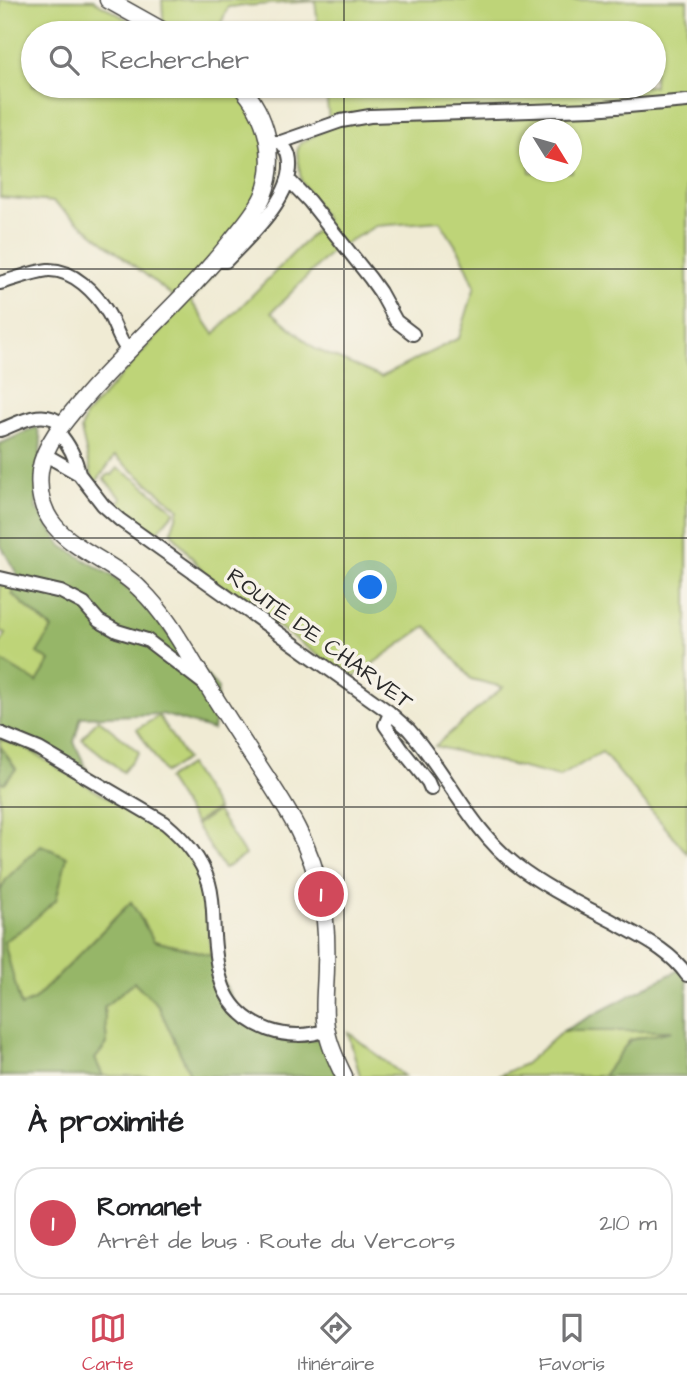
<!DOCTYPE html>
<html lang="fr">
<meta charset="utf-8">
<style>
:root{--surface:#fff;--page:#f6f6f6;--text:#202124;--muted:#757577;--line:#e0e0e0;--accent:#d1495b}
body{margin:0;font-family:"Architects Daughter",sans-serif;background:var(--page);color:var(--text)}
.compass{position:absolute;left:519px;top:119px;width:63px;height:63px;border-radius:50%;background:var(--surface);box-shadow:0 2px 5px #0004;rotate:127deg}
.you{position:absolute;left:371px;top:588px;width:24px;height:24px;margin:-18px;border:5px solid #fff;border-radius:50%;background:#1a73e8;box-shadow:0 0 0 10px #1a73e833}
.badge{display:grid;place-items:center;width:46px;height:46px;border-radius:50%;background:var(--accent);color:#fff;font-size:23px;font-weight:700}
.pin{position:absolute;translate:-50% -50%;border:4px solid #fff;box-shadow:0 2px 7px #0006}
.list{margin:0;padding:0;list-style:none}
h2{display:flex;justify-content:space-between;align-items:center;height:91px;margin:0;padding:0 28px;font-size:30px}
h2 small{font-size:23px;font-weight:400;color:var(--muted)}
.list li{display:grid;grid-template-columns:46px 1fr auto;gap:21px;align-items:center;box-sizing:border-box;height:112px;margin:0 14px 14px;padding:0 14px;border:2px solid var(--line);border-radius:28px}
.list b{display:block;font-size:26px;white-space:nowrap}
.list p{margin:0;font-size:23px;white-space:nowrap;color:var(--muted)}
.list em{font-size:23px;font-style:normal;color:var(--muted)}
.icon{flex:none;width:38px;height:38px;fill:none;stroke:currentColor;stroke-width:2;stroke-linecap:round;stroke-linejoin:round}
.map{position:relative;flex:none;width:687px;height:1076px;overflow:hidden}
.search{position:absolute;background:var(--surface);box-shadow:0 2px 5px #0004;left:21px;right:21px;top:21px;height:77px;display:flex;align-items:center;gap:18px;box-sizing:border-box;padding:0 24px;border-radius:38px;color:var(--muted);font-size:26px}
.sheet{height:217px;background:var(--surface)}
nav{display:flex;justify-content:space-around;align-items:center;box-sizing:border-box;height:98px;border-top:2px solid var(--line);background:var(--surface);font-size:19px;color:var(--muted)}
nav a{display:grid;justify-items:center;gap:4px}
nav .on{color:var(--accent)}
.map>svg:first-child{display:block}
.green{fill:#bed478;stroke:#748052;stroke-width:2;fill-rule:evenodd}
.forest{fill:#96b668;stroke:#60704a;stroke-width:2}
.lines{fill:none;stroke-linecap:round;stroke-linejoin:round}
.minor-casing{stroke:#494844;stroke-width:16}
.major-casing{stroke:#494844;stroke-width:19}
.minor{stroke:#fff;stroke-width:12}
.major{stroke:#fff;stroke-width:16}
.grid{fill:none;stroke:#2b2b2b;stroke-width:2;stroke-opacity:0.55}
.labels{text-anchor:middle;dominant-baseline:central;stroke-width:7;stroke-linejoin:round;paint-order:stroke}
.street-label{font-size:23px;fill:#2b2b2b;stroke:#f7f3e8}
</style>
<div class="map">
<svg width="687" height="1076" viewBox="0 0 687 1076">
<rect width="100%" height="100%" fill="#f7f3e8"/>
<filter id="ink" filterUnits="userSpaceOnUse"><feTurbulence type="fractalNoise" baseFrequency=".0143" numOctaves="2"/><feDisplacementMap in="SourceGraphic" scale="14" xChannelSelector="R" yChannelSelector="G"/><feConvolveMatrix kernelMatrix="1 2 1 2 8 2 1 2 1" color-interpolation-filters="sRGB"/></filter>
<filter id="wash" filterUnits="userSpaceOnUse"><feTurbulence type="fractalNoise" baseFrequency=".00686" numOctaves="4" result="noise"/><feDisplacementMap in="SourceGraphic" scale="28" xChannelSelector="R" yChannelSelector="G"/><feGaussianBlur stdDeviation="1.57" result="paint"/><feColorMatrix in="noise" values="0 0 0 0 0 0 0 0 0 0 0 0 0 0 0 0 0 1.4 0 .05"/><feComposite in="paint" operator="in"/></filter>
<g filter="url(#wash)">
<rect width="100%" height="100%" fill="#f0ebd4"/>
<!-- green -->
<path class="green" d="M0,0H93L151,33H33V86H248L262,99L276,137L278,175L266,207L243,239L191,301L214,334L326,220L301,181L297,152L300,143L326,129L329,120L325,86H654V33H319L315,1L228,7L217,33H164L162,0H687V853L602,752L559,777L435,746L503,687L471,679L426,626L351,679L206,575L171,532L179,509L115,456L94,485L81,430L85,416L184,305L53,202L0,197ZM530,130H572V172H530ZM440,221L462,256L475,286L459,338L381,377L315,349L272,312L332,251L376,226Z
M118,468L138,481L175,511L155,534L118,504L122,498C114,491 111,487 104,479L109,474L112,475Z
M0,573L21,581L12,594L52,629L38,653L50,661L37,683L0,660V644L6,634L2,632L0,635Z
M159,716L186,759L165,773L137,729Z
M98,719L139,752L123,772L82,739Z
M0,739L17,743L164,832L192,858L205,890L211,955L154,941L131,902L34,1000L21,1006L3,942L28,925L6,879L0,892V782L5,783L16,769L0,746Z
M189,765L217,809L195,823L167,779Z
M217,811L245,855L224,869L196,825Z
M134,982L158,1005L191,1076H103L95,1059L107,1044L104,1007Z
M563,1031H678L630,1040L603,1076H498L525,1064Z
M348,1032L404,1076H360Z"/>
<!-- forest -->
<path class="forest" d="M37,427L41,440L36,508L62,546L112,576L130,591L218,688L213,730L162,714L81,717L74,742L88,772L0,739V660L37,682L50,661L37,653L52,629L12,594L21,581L0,544V444Z
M0,746L16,769L4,783L0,782Z
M41,845L67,857L56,900L28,925L4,942L21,1006L34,1000L131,902L154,941L211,955L242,1021L279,1039H323L337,1076H191L158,1005L134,982L104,1007L107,1044L95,1059L103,1076H0V892L6,879Z
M682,968L687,978V1076H603L630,1040L672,1031H563Z"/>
</g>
<g filter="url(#ink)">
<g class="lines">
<defs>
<path id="minor" d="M268,142H281L341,121L370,116L593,109L687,101
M288,179L309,201L370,278L380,292L396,321L413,334
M216,261H226C249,237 298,193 289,156C288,151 284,146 281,142
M0,283C15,279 32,272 48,270C73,269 96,293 108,313C116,326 118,339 128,351
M0,430C21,422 44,407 63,425
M58,432C69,444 76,458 79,474
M44,454L79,474L103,505L120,520L389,712C395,718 403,724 409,730C447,773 470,829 516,865C546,888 580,904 614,922C640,937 669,949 687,975
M0,578L61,592L84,604L99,621L117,631L147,640L203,683
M390,713L385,725L403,751L428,782L431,789
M0,733L39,749L165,823C185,840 201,858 209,883C214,900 213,918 214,936C217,979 224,1013 269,1030C286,1036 309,1037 326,1030"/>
<path id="major" d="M108,0L167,33
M240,86C267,114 278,159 263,196C256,212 243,226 232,240C188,296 133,342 86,396C68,417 44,443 40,471C32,543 102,550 141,590C165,613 182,644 199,672C218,703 237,733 257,763C284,804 312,845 321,895C326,918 327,943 326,966C326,987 322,1011 327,1032C330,1047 337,1062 344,1076"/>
</defs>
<!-- minor casing -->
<use href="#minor" class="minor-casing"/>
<!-- major casing -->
<use href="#major" class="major-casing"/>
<!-- minor -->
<use href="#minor" class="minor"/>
<!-- major -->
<use href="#major" class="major"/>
</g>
</g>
<!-- grid -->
<path class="grid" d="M344,0V33M344,86V1076M0,269H687M0,538H687M0,807H687"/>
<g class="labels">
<!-- street labels -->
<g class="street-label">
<text transform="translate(320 639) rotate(36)">ROUTE DE CHARVET</text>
</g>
</g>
</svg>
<svg class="compass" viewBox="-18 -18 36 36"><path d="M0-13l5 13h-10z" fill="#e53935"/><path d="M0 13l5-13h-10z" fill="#757577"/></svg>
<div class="you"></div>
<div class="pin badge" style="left:321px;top:894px">1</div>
<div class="search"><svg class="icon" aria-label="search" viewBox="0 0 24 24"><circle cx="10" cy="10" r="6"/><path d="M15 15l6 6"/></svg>Rechercher</div>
</div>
<section class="sheet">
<h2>À proximité<small></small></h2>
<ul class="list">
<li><span class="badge">1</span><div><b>Romanet</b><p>Arrêt de bus · Route du Vercors</p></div><em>210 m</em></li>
</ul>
</section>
<nav>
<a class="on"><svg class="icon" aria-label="map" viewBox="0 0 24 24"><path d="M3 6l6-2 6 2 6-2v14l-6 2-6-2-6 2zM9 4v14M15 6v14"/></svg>Carte</a>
<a><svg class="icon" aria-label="directions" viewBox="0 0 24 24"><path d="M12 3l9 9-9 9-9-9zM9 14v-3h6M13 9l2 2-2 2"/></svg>Itinéraire</a>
<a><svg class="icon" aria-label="saved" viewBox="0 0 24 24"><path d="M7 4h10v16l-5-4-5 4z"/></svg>Favoris</a>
</nav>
